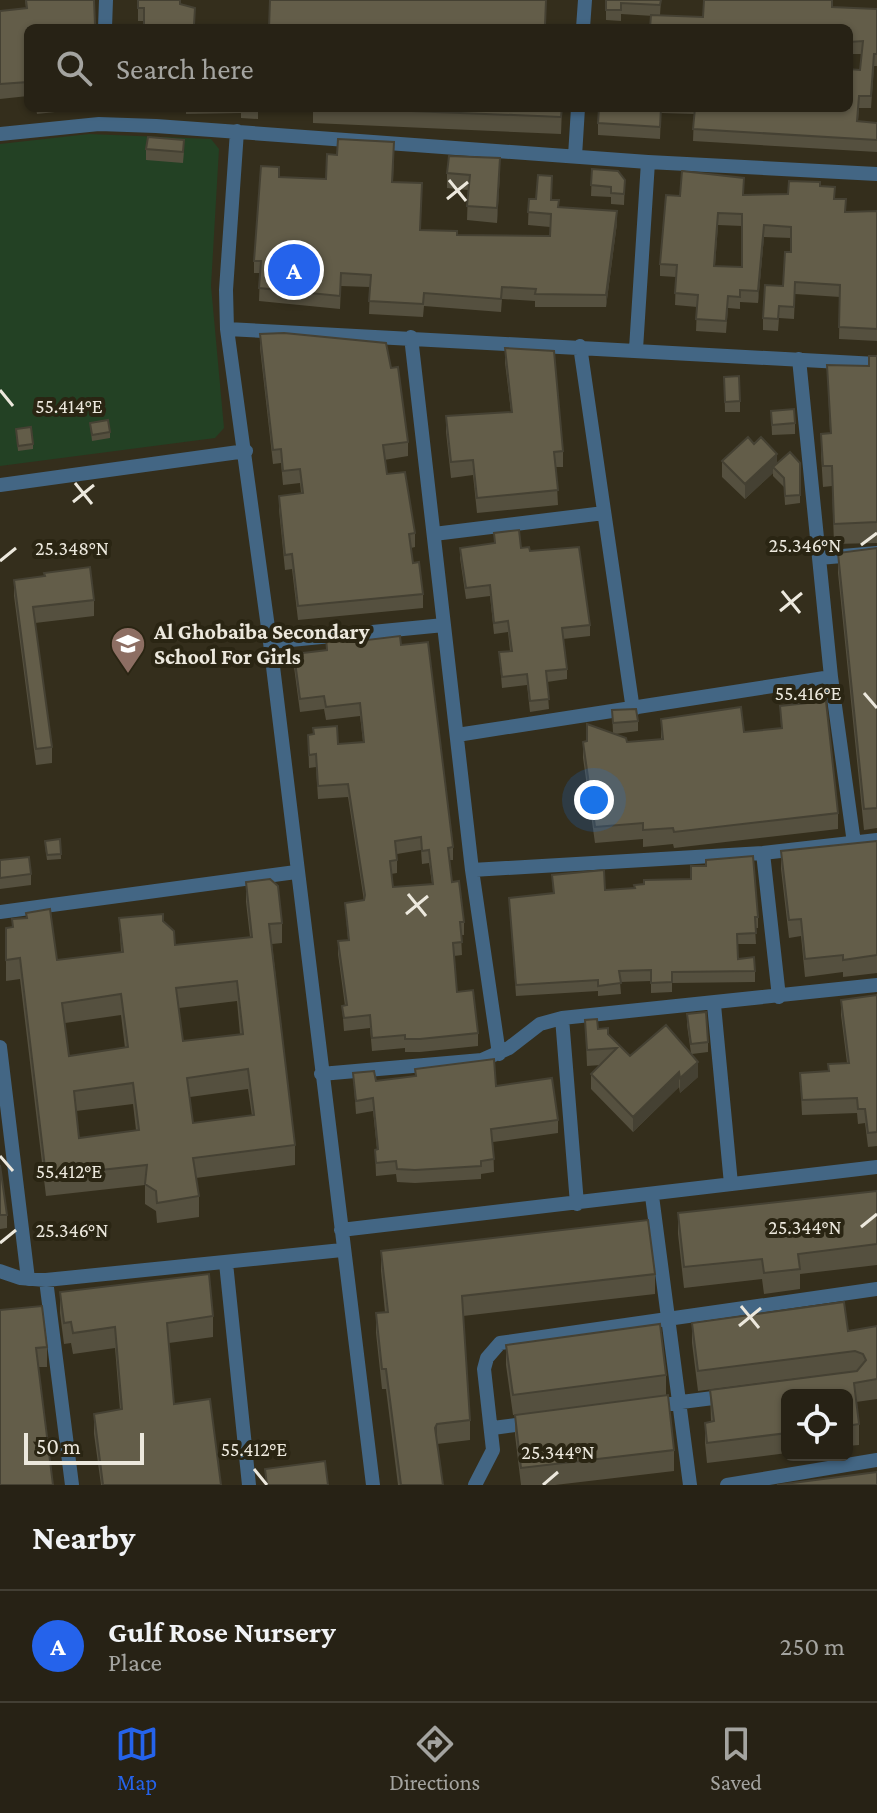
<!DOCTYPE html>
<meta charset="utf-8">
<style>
:root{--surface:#272215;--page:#332f22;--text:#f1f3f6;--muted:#a4a4a0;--line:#433f34;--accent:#2563eb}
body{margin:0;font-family:"Crimson Pro",serif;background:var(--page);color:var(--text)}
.controls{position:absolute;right:24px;bottom:24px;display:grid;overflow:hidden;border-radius:12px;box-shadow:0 2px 6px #0004}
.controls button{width:72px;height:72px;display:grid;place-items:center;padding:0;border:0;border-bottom:2px solid var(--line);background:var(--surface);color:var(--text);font:40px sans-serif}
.scale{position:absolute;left:24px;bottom:20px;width:120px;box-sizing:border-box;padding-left:8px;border:4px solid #ece8dd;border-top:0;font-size:22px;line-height:28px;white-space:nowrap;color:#ece8dd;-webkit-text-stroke:6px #2a2513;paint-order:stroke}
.you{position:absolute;left:594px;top:800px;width:28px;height:28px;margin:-20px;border:6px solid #fff;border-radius:50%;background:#1a73e8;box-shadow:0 0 0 12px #1a73e833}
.badge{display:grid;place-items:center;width:52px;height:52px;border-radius:50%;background:var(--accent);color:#fff;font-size:26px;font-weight:700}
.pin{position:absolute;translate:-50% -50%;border:4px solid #fff;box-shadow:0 2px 8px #0006}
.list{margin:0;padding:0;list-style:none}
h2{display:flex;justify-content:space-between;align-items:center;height:104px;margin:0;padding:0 32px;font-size:34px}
h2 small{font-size:26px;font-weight:400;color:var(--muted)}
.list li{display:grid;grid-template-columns:52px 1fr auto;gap:24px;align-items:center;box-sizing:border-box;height:112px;padding:0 32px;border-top:2px solid var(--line)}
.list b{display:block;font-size:30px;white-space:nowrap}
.list p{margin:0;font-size:26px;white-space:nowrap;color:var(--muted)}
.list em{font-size:26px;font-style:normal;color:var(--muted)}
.icon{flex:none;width:44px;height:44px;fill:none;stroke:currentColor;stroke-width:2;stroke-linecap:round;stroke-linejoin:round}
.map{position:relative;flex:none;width:877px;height:1485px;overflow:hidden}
.search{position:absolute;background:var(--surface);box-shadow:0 2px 6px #0004;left:24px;right:24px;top:24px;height:88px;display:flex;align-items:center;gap:20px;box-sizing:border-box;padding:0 28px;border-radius:12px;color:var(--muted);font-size:30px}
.sheet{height:216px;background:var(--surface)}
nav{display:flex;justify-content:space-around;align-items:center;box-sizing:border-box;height:112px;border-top:2px solid var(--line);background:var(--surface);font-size:22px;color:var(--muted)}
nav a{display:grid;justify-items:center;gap:4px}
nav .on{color:var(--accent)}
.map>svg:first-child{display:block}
.green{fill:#234124}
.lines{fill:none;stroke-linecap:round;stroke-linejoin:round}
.street{stroke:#436684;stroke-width:14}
.wall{fill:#55503f;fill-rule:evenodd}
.shaded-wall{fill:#454133}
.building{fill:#635d49;stroke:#454133;stroke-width:2;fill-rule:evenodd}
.ticks{fill:none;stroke:#ece8dd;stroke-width:3}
.labels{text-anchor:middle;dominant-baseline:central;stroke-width:8;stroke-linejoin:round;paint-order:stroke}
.poi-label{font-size:22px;font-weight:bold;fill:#ece8dd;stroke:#2a2513;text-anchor:start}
.ticks-label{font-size:20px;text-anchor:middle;fill:#ece8dd;stroke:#2a2513;stroke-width:8;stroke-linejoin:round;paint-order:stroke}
</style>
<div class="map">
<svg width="877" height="1485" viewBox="0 0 877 1485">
<rect width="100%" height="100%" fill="#342e1c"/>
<!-- green -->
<path class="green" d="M89,134L211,139L219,149L211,286L224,428L215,438L0,466V144Z"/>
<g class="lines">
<!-- street -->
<path class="street" d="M105,28L106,0
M583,28L585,0
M237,131L226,290L227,329L270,642L373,1485
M0,134L99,124L156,126L648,162L877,174
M575,156L578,108
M227,329L877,364
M411,337L472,870L499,1054
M580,346L633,710
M636,349L648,162
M799,359L831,677L854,843
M0,485L246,451
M434,534L604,513
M819,558L877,553
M270,642L444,625
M457,735L831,677
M763,853L779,997
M472,870L763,853L877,840
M0,912L296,872
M714,1005L731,1184
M562,1018L577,1204
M0,1047L28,1279
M321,1074L482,1060L509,1048L540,1024L562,1018L877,985
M652,1196L690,1485
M341,1230L877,1167
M226,1263L249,1485
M0,1271L20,1278L46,1280L342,1250
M46,1280L72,1485
M650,1406L729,1396
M493,1428L531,1423
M475,1485L493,1450L484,1369L487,1358L500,1343L877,1289
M727,1485L877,1460"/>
</g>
<!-- wall -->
<path class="wall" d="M25,0H94L95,28H28V96L0,99V11L26,8Z
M138,0L180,4L195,25L235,28H144V21H138Z
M270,0L546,26L565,28H269Z
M606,0H661L660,15L703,17L832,7L877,9V66H874L871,108H859L858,121L877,123V152L693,141L694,114L661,113L660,139L598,135V123L632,110V108H849L860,70L862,54H849V28L621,14V21L606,20Z
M36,108H91L37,114Z
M186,108H258V119L241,118V113L186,114Z
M286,108H562L561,134L313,123V112L286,111Z
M146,149L184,151L183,163L146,160Z
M394,154L393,182L421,230L457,235L550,236V227L528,225L529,199L552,200L559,207L617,223L606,307H535V301L502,299L501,312L424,306L423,317L369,314L370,287L341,286L340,309L259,301L260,273H254V261L279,177L326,179Z
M592,169L625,180L624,205L611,204V197L591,196Z
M447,173H500L497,223L467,220L468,190L447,188Z
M820,186L835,199L846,212L877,211V341L839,339L840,297L795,294L794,319L779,318L778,331L763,330V318L783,286L791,252V238L764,237L758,303L740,302V309L728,308L726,333L696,331L697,307L675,305L676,277L660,276V264L680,196L788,194ZM718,225L742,226V267L715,266Z
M260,334L391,368L408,442V456L384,460L387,474L415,533V547L411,548L413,563L423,594V608L298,620L292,569L285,570L279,510V496L301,493L300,483L283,485L281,463L273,464L260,348Z
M505,348L563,451V467H556L558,505L477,513L473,475L451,478L446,432V416L511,412L505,363Z
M877,356V543L834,544L832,486L823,487L821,454V434L830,433L827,365L869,366Z
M724,377L740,401V412H725Z
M771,411L795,423V434L772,435Z
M90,423L110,432V438L92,441Z
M16,429L33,444V449L18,451Z
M754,444L777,464L800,463V503L785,505L784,487L773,476V473L745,499L722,477V461Z
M494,533L530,551L590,625V636L563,639L567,669V679L547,682L549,709L530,712L527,685L502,688L499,652L510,651L508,632L494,634L490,596L466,599L460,558V548L494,544Z
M877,548V828L864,830L838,573V553Z
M14,580L94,600V616L35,623L52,747V763L36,765L14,596Z
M326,637L351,642L401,645L453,847V860H449L452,882L464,922V935H461L462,955L454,956L457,992L478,1033V1046L420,1052H405V1048L372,1051L370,1028L344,1031L342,1006H345L338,954V941L348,940L345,903L364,901L348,797L318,799L316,767L309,768L308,735L338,744L363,742L360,716L326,720L324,709L300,712L294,667V654L326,650ZM421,850L422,864L429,863L432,884L393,887L391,874L397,873V854Z
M780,706L838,813V829L674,848L673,844L643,847V839L595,843L583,758V742L613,733L612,710L638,721V731L615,734L627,742L661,739V719L744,732L781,728Z
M60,839L61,859L47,860L45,846Z
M877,841V973L843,977V972L805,977L801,936L789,938L781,869V851Z
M0,860L31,874V885L0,889Z
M552,875L605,890L758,917V928H755L756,944H737L738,959L755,971V982L672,983V992L651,993V981L620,982L621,994L598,996V991L516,996L509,898L553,893Z
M246,882L282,923V943L272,944L295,1145V1165L196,1178L199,1196V1217L157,1223L156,1211L145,1204V1185L46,1196L20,979L6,981V928L12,927V919L57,960L121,952L119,918L163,921L175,945L250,937L246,902ZM237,1001L240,1034L183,1041L179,1008ZM121,1015L125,1048L69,1056L65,1023ZM248,1089L252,1116L193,1123L190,1097ZM133,1104L136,1130L79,1138L76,1111Z
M877,995V1146L868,1147L865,1123L858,1124L857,1113L802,1115L800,1073L828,1071L847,1063L841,1015V1000Z
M687,1014L708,1042V1052L692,1054L698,1077L680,1093L679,1087L633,1132L591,1089V1074L601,1065L587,1066L585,1020L608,1034L630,1056L691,1053L687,1025Z
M415,1069L496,1086L558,1120V1133L493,1142L494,1172L481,1174V1179L415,1183L397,1182L396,1174L376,1176L375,1150H377L373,1111L356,1114L353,1073L376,1081L415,1076Z
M0,1165L7,1215V1228L0,1229Z
M877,1191V1265L800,1274V1289L764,1294L762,1279L684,1288L678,1234V1213Z
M381,1251L655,1274V1294L463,1316L470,1420V1440L437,1444L443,1485H398L386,1389H382L376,1333V1313L385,1312L381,1271Z
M60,1292L213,1316V1337L169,1343L174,1404L221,1485H101L94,1434V1414L120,1410L115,1348L73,1354L71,1343L64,1344L60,1313Z
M0,1310L47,1347V1367H38Z
M692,1323L848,1331L877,1326V1399L856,1402L859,1424V1445L847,1446V1395H787V1453L707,1463L705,1443V1423L711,1422L710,1390L855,1371L698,1391L692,1343Z
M506,1345L666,1375V1395L674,1450V1471L555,1485H521L515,1435V1415H513L506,1365Z"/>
<!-- shaded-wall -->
<path class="shaded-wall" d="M500,158V173L497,223V208Z
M617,211V223L606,307V295Z
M764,225V237L758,303V291Z
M777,454V470L773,467V473L745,499V484Z
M698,1062V1077L680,1093V1078Z
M679,1072V1087L633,1132V1117Z
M437,1424V1444L435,1448V1428Z"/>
<!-- building -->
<path class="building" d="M26,0H94L95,25H78V28H28V82L0,84V11L27,8Z
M138,0H180V4L195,8L194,25H193V26H144V8H138Z
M270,0H546L545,26H565V28H336L331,26H293V28H269Z
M606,0H661L660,5L621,3V10H606Z
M704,0H832V7L877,9V54H874L871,96H859L857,121L877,123V140L693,129L695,108H849V69L860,70L863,41L849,42V28H650L651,15L703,17Z
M193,25L235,28H193Z
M337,108H562L561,117Z
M599,108L632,110V108H661L660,127L598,123Z
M148,137L184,140L183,152L146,149Z
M338,139L394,142L392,182L422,183L420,230L457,231V235L550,236L551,214L528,212L529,199H536L538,175L552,176L551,200H559L558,207L617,211L606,295L535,294L536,289L502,287L501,299L424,293L423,304L369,301L371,275L341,273L340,296L259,288L261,261H254L261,166L279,167V177L326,179L327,154L337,155Z
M449,156L500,158L497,208L467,206L470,175L447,173Z
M592,169L618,171L625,180L624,194L611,193V187L591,185Z
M682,171L744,178L743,195L788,194L789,181L820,182V186L835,187L834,199H846L845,212L877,211V329L839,327L840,285L795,282L794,307L779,306L778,319L763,318L765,285L783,286L785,252H791V227L764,225L758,291L740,290V297L728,296L726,321L696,319L698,295L675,293L677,265L660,264L666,195L680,196ZM718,213L742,214V267L714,266Z
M284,333L386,343L391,368L398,367L408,442L383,445L387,474L405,472L415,533L409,534L413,563L419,562L423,594L298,606L292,554L285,555L279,496L303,493L300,469L283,471L281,449L273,450L260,334Z
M505,348L554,351L563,451L554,452L558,490L477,498L473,460L451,462L446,416L512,412Z
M869,356H877V522L834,524L832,466H823L821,434L831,433L827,365L869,366Z
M739,376L740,401L725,402L724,377Z
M794,409L795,423L772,425L771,411Z
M108,420L110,432L92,435L90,423Z
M31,427L33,444L18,446L16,429Z
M748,437L754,444L761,437L777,454L745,484L722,461Z
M790,452L800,463V495L785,496L784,478L773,467Z
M519,530L521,548L529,547L530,551L579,547L590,625L562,628L567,669L546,671L549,699L530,701L527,674L502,677L499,652L512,651L508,621L494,623L490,585L466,588L460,548L495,543L494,533Z
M877,548V808L864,809L838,553Z
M90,567L94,600L33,607L52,747L36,749L14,580L45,576L44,573Z
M350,634L351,642L400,636L401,645L428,642L453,847L448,848L452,882L459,881L464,922H460L462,942L453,943L457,992L473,990L478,1033L420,1039H405V1035L372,1038L370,1015L344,1018L342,1006L347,1005L338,941L349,940L345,903L364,900L365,895L348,784L318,786L316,754L309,755L308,735L314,734L313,728L337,726L338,744L364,742L360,703L326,707L324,696L300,699L294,654L327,650L326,637ZM421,837L422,851L429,850L433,884L393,887L390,861L397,860L395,841Z
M826,701L838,813L674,832L673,828L643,830V823L595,827L583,742L587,741V724L626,738L627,742L663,739L661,719L741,707L744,732L782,728L780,706Z
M636,709L638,721L613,723L612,710Z
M60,839L61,854L47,855L45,841Z
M877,841V955L843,960V955L805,959L801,919L789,920L781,851Z
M753,856L758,917H755L756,933L737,934L738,959L754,957L755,971L672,972V982L651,983V970L619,971L621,983L598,986V980L516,985L509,898L554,893L552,875L604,870L605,890L635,888L634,885L644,884V880L691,879V866H706V860Z
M29,857L31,874L0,878V860Z
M270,879L278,886L282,923L269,924L295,1145L193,1158L199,1196L157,1203L156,1191L145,1184L147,1165L46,1176L20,958L6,960V928L13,927L12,919L27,918L26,913L50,909L57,960L123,952L119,918L163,914V921L174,931L175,945L252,937L246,882ZM237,981L243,1034L183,1041L176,988ZM121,994L128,1047L69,1056L62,1003ZM248,1069L254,1115L193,1123L187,1078ZM133,1083L139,1130L79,1138L74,1091Z
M877,995V1132L868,1133L865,1109H858L857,1098L802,1100L800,1073L829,1071L828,1064L849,1063L841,1000Z
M706,1012L708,1042L691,1044L687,1014Z
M597,1019L598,1029L608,1028V1034L630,1056L666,1025L698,1062L680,1078L679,1072L633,1117L591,1074L617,1048L587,1050L585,1020Z
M494,1059L496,1086L552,1078L558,1120L491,1129L494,1159L481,1161V1166L415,1170L397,1169L396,1161L376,1163L375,1150L378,1149L373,1098L356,1101L353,1073L374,1071L376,1081L416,1076L415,1069Z
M0,1165L7,1215H0Z
M877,1191V1244L798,1254L800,1269L764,1273L762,1259L684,1267L678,1213Z
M648,1220L655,1274L462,1296L470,1420L437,1424L435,1428L443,1485H401L386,1369H382L376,1313L388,1312L381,1251Z
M209,1274L213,1316L167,1323L174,1404L210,1399L221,1485H103L94,1414L122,1409L115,1327L73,1333L71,1322L64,1323L60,1292Z
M844,1302L848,1331L877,1326V1379L854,1383L859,1424L847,1426V1395H787V1433L707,1443L705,1423L714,1421L710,1390L857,1371L866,1360L863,1354L855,1351L698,1371L692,1323Z
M42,1306L47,1347L36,1348L53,1485H0V1310Z
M660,1324L666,1375L513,1395L506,1345Z
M668,1395L674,1450L521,1468L515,1415Z
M325,1461L328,1485H267L265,1469Z
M877,1472V1485H777Z"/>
<!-- ticks -->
<path class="ticks" d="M449,180L466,201M447,199L468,182M0,390L13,406M75,483L92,504M73,502L94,485M861,545L877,533M0,561L16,548M782,591L800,613M780,611L802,593M864,693L877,708M408,894L426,916M406,914L428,896M0,1156L13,1171M861,1227L877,1214M0,1243L16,1230M741,1306L759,1328M739,1326L761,1308M254,1469L267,1485M543,1485L558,1472"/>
<!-- icons -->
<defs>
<symbol id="school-pin" viewBox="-11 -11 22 30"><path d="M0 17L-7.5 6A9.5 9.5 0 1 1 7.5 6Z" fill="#8d6e63" stroke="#2a2513"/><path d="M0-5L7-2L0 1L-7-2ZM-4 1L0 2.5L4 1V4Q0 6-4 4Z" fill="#fff"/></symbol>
</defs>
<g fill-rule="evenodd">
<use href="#school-pin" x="108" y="624" width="40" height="54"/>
</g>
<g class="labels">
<!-- poi labels -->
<g class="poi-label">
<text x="154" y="631">Al Ghobaiba Secondary<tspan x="154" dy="25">School For Girls</tspan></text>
</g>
</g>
<g class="ticks-label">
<text x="69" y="413">55.414°E</text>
<text x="805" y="552">25.346°N</text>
<text x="72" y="555">25.348°N</text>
<text x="808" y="700">55.416°E</text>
<text x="69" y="1178">55.412°E</text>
<text x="805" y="1234">25.344°N</text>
<text x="72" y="1237">25.346°N</text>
<text x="254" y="1456">55.412°E</text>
<text x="558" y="1459">25.344°N</text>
</g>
</svg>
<div class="controls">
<button><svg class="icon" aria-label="locate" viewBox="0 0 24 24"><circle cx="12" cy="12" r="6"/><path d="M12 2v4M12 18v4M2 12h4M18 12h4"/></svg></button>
</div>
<div class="scale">50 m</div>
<div class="you"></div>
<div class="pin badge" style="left:294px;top:270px">A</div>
<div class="search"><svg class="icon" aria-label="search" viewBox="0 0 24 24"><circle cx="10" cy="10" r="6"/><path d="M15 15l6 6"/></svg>Search here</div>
</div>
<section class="sheet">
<h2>Nearby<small></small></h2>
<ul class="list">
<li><span class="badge">A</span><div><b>Gulf Rose Nursery</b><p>Place</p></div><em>250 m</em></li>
</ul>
</section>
<nav>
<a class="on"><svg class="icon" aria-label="map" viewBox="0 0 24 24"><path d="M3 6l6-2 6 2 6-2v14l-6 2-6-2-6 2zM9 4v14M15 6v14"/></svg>Map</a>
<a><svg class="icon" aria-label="directions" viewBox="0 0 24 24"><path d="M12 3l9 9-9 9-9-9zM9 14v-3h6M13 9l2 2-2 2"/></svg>Directions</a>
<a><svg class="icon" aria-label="saved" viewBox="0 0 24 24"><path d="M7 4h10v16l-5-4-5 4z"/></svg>Saved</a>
</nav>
